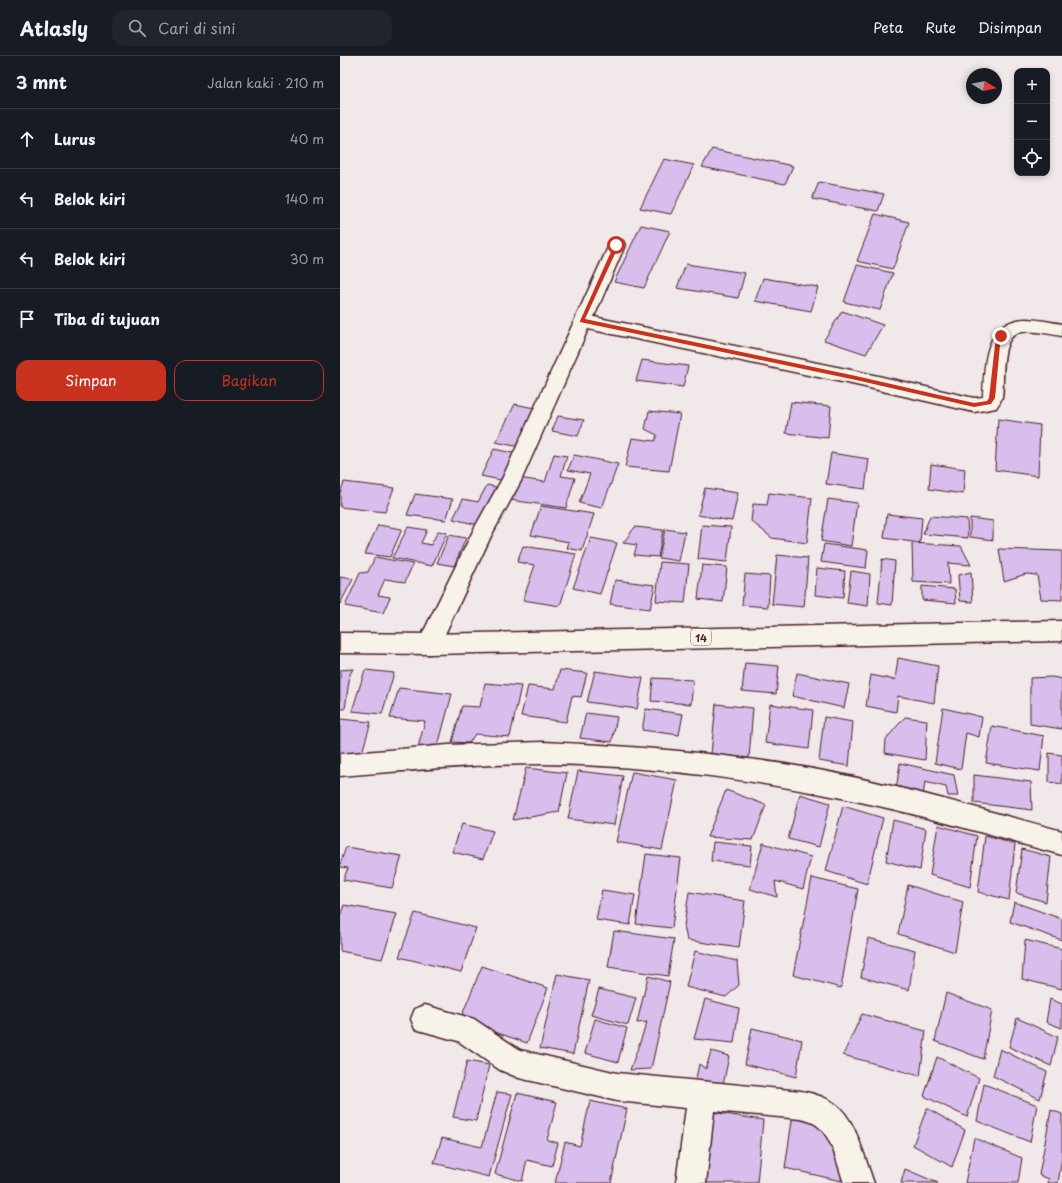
<!DOCTYPE html>
<html lang="id">
<meta charset="utf-8">
<style>
:root{--surface:#171b24;--page:#20242c;--text:#f1f3f6;--muted:#9ea1a6;--line:#363941;--accent:#c8321e}
body{margin:0;font-family:"Playpen Sans",sans-serif;background:var(--page);color:var(--text)}
.controls{position:absolute;right:12px;top:12px;display:grid;overflow:hidden;border-radius:8px;box-shadow:0 2px 6px #0003}
.controls button{width:36px;height:36px;display:grid;place-items:center;padding:0;border:0;border-bottom:1px solid var(--line);background:var(--surface);color:var(--text);font:20px sans-serif}
.compass{position:absolute;left:626px;top:12px;width:36px;height:36px;border-radius:50%;background:var(--surface);box-shadow:0 2px 6px #0003;rotate:100deg}
.stop{position:absolute;width:12px;height:12px;margin:-9px;border:3px solid #c8321e;border-radius:50%;background:#fff}
.stop.end{background:#c8321e;border-color:#fff;box-shadow:0 1px 4px #0008}
.list{margin:0;padding:0;list-style:none}
h2{display:flex;justify-content:space-between;align-items:center;height:52px;margin:0;padding:0 16px;font-size:17px}
h2 small{font-size:13px;font-weight:400;color:var(--muted)}
.list li{display:grid;grid-template-columns:26px 1fr auto;gap:12px;align-items:center;box-sizing:border-box;height:60px;padding:0 16px;border-top:1px solid var(--line)}
.list b{display:block;font-size:15px;white-space:nowrap}
.list em{font-size:13px;font-style:normal;color:var(--muted)}
.actions{display:flex;gap:8px;padding:12px 16px}
.actions a{flex:1;padding:9px 0;border:1px solid var(--accent);border-radius:12px;text-align:center;font-size:14px;color:var(--accent)}
.actions .main{background:var(--accent);color:#fff}
.icon{flex:none;width:22px;height:22px;fill:none;stroke:currentColor;stroke-width:2;stroke-linecap:round;stroke-linejoin:round}
.map{position:relative;flex:none;width:722px;height:1127px;overflow:hidden}
header{display:flex;align-items:center;gap:24px;box-sizing:border-box;height:56px;padding:0 20px;background:var(--surface);border-bottom:1px solid var(--line)}
header strong{font-size:19px}
nav{display:flex;gap:22px;margin-inline-start:auto;font-size:14px}
.search{width:280px;height:36px;background:var(--page);display:flex;align-items:center;gap:10px;box-sizing:border-box;padding:0 14px;border-radius:12px;color:var(--muted);font-size:15px}
main{display:flex}
aside{flex:1;background:var(--surface)}
.map>svg:first-child{display:block}
.building{fill:#d7beed;stroke:#4a1f2b}
.lines{fill:none;stroke-linecap:round;stroke-linejoin:round}
.street-casing{stroke:#4a1f2b;stroke-width:3}
.highway-casing{stroke:#4a1f2b;stroke-width:3}
.street{fill:#f7f3e8;fill-rule:evenodd}
.highway{fill:#f7f3e8;fill-rule:evenodd}
.route{fill:#c8321e}
.labels{text-anchor:middle;dominant-baseline:central;stroke-width:3;stroke-linejoin:round;paint-order:stroke}
.shield{fill:#f7f3e8;stroke:#7e5f64;stroke-width:1}
.shield-label{font-size:10px;font-weight:bold;fill:#4a1f2b}
</style>
<header>
<strong>Atlasly</strong>
<div class="search"><svg class="icon" aria-label="search" viewBox="0 0 24 24"><circle cx="10" cy="10" r="6"/><path d="M15 15l6 6"/></svg>Cari di sini</div>
<nav><a>Peta</a><a>Rute</a><a>Disimpan</a></nav>
</header>
<main>
<aside>
<h2>3 mnt<small>Jalan kaki · 210 m</small></h2>
<ul class="list">
<li><svg class="icon" aria-label="ahead" viewBox="0 0 24 24"><path d="M12 20V5M6 11l6-6 6 6"/></svg><div><b>Lurus</b></div><em>40 m</em></li>
<li><svg class="icon" aria-label="left" viewBox="0 0 24 24"><path d="M17 20v-9H6M10 6l-5 5 5 5"/></svg><div><b>Belok kiri</b></div><em>140 m</em></li>
<li><svg class="icon" aria-label="left" viewBox="0 0 24 24"><path d="M17 20v-9H6M10 6l-5 5 5 5"/></svg><div><b>Belok kiri</b></div><em>30 m</em></li>
<li><svg class="icon" aria-label="arrive" viewBox="0 0 24 24"><path d="M6 21V4h12l-3 4 3 4H6"/></svg><div><b>Tiba di tujuan</b></div></li>
</ul>
<div class="actions"><a class="main">Simpan</a><a>Bagikan</a></div>
</aside>
<div class="map">
<svg width="722" height="1127" viewBox="0 0 722 1127">
<rect width="100%" height="100%" fill="#f1e8e9"/>
<filter id="ink" filterUnits="userSpaceOnUse"><feTurbulence type="fractalNoise" baseFrequency=".025" numOctaves="2"/><feDisplacementMap in="SourceGraphic" scale="8" xChannelSelector="R" yChannelSelector="G"/><feConvolveMatrix kernelMatrix="1 2 1 2 8 2 1 2 1" color-interpolation-filters="sRGB"/></filter>
<g filter="url(#ink)">
<!-- building -->
<path class="building" d="M372,93L453,110L445,128L362,111Z
M324,103L354,109L331,158L300,152Z
M479,126L544,138L538,155L472,143Z
M535,158L569,166L553,213L517,205Z
M301,169L330,175L304,232L274,226Z
M346,208L405,217L398,242L337,232Z
M517,209L553,217L540,254L504,246Z
M423,222L478,231L471,255L415,245Z
M502,255L543,269L526,298L484,284Z
M302,304L348,310L343,331L296,325Z
M451,346L491,350L488,382L446,377Z
M175,348L199,353L180,391L156,386Z
M309,355L340,358L329,415L285,411L292,382L315,385L317,379L305,373Z
M218,360L244,364L238,380L212,375Z
M658,363L700,369L698,420L655,414Z
M154,393L177,398L165,425L141,420Z
M491,397L529,403L525,433L486,428Z
M214,398L227,400L221,420L235,422L226,452L170,444L178,422L205,426Z
M234,399L278,408L262,452L239,447L250,418L228,414Z
M591,408L625,413L623,438L589,433Z
M4,426L54,432L45,456L0,451V437Z
M147,429L160,432L143,470L113,463L123,443L138,446Z
M365,432L398,437L392,465L358,459Z
M429,437L472,442L467,487L432,482L411,465L413,448L427,449Z
M75,438L113,443L106,464L67,459Z
M488,443L517,447L511,490L481,485Z
M201,450L254,458L242,495L227,492L229,486L191,479Z
M547,458L582,462L580,487L544,482Z
M590,460L627,463L628,482L583,478Z
M630,462L653,465V484L630,481Z
M38,469L62,473L50,501L25,498Z
M362,469L391,471L387,506L358,503Z
M68,471L87,474L81,487L91,489L98,475L107,477L92,510L52,502Z
M295,471L323,474L318,501L294,499L297,489L283,487Z
M325,473L345,476L339,505L319,502Z
M109,479L126,482L114,510L97,507Z
M251,482L277,487L260,538L233,532Z
M572,487L621,490L631,509L608,507L609,528L573,526Z
M484,488L528,494L526,512L481,506Z
M183,490L236,498L220,550L183,544L195,509L177,506Z
M659,493L722,495V544L701,543L697,519L686,518L664,525Z
M437,499L468,502L464,551L432,548Z
M35,501L73,508L65,526L45,523L38,539L50,541L43,557L5,550L20,517L28,516Z
M542,503L555,505L552,549L538,547Z
M320,506L349,508L345,547L316,545Z
M362,509L387,511L383,546L358,543Z
M477,512L505,515L503,542L475,539Z
M511,515L530,518L528,550L507,547Z
M631,516L633,546L620,545L618,519Z
M405,518L430,520L428,551L402,549Z
M0,521L13,523L0,548Z
M275,524L315,529L310,553L270,548Z
M582,530L615,533L616,547L582,544Z
M558,602L598,610L594,647L558,640L556,656L526,650L531,619L555,624Z
M405,607L439,610L436,638L402,635Z
M13,613L10,618L5,653H0V614Z
M25,614L54,617L42,658L12,655Z
M220,614L247,617L241,641L232,640L226,666L181,660L188,630L215,633Z
M255,615L303,622L297,653L247,646Z
M457,617L509,628L504,652L452,640Z
M712,621L722,623V673L690,668V622Z
M313,622L353,624L351,648L311,645Z
M145,627L181,630L170,681L135,678L129,687L112,686L122,650L140,651Z
M59,632L112,638L96,697L77,695L85,665L50,662Z
M376,648L413,652L409,702L371,698Z
M430,648L473,654L469,693L425,687Z
M603,652L642,661L639,681L626,677L621,713L595,707Z
M306,653L343,658L339,679L302,674Z
M246,657L277,661L272,686L240,682Z
M484,661L513,666L509,710L479,705Z
M565,661L587,664L585,704L545,697L546,683Z
M0,663L31,666L21,700L0,698Z
M652,670L704,680L700,715L646,707Z
M709,697L722,699V728L709,726Z
M560,707L614,719L618,740H608L606,731L585,726L583,740L556,734Z
M186,712L227,717L219,756L173,764Z
M238,715L283,720L274,769L228,763Z
M292,716L337,724L322,794L276,786Z
M634,719L691,726L692,754L634,747Z
M386,734L426,749L413,784L367,781Z
M460,738L490,747L479,791L448,783Z
M503,750L543,762L527,828L486,815Z
M553,764L586,773L580,814L546,805Z
M122,768L153,775L143,803L112,796Z
M598,769L637,780L630,831L590,819Z
M645,780L675,788L669,844L638,836Z
M373,786L412,790L410,809L371,805Z
M423,787L471,801L463,833L435,825L437,841L410,833Z
M6,791L62,800L52,832L3,824L8,812L0,811V808Z
M682,793L711,801L706,846L676,837Z
M306,798L341,802L332,872L296,868Z
M472,822L518,833L501,932L453,919Z
M568,829L623,846L615,896L558,878Z
M262,834L295,839L290,869L256,864Z
M349,836L405,845L399,892L347,884L344,870Z
M674,846L722,863V884L670,866Z
M4,849L57,858L42,903L0,895V860Z
M75,857L136,872L121,916L59,901Z
M274,875L334,883L328,920L268,911Z
M528,882L575,894L569,934L521,921Z
M685,884L722,893V933L682,923Z
M355,895L397,905L399,929L386,941L346,931Z
M142,910L208,932L187,987L120,964Z
M217,918L249,924L233,998L200,992Z
M308,920L330,926L311,1013L290,1014L307,966L297,967Z
M259,933L296,942L288,969L251,959Z
M606,937L652,954L643,1003L595,985Z
M365,943L399,952L394,987L354,983Z
M710,943L722,948V972L706,966Z
M522,958L586,975L580,1020L503,999Z
M677,962L718,981L711,1010L669,991Z
M255,963L287,972L278,1006L245,997Z
M412,972L462,984L456,1021L405,1008Z
M660,993L707,1016L700,1043L653,1020Z
M371,995L389,1000L382,1034L355,1027L359,1008L366,1013Z
M597,1001L639,1022L627,1061L584,1040Z
M127,1005L149,1009L136,1065L113,1061Z
M644,1028L697,1049L690,1086L637,1065Z
M157,1036L172,1038L149,1121L94,1107L102,1082L142,1091Z
M177,1037L217,1046L207,1084L218,1087L212,1110L187,1104L182,1125L155,1118Z
M250,1045L287,1053L271,1127H215L225,1086L240,1090Z
M587,1052L625,1074L612,1111L573,1089Z
M711,1054L722,1058V1101L718,1127H708L709,1123L699,1119Z
M372,1056L423,1064L417,1127H364Z
M453,1058L483,1065L503,1104L501,1125L445,1112Z
M634,1082L682,1102L678,1127H625Z
M565,1113L598,1127H561Z"/>
<g class="lines">
<defs>
<path id="street" d="M277,183L283,185L285,189L254,261L516,315L634,342L643,341C645,310 643,265 685,263C697,263 710,266 722,268V280C709,278 695,274 681,276C658,280 665,325 662,341C661,345 658,349 656,352L634,356L516,329L248,273L181,425L151,480L97,595L89,598L81,595L78,588L81,581L135,471L162,423L269,189L271,185Z
M202,686C274,689 345,694 416,704C519,717 622,748 722,775V799C659,782 597,763 534,749C428,725 310,709 202,708C135,708 67,715 0,720V698L108,689Z
M85,949L134,963L180,994L277,1017L461,1035C472,1037 486,1041 495,1048C516,1062 525,1104 534,1127H504C498,1110 491,1075 473,1067C470,1065 465,1064 461,1063L374,1055L366,1127H336L346,1052L277,1045L179,1022L160,1014L118,985L75,973L71,963L75,953Z"/>
<path id="highway" d="M722,565V585L89,598L0,597V577L89,578Z"/>
</defs>
<!-- street casing -->
<use href="#street" class="street-casing"/>
<!-- highway casing -->
<use href="#highway" class="highway-casing"/>
<!-- street -->
<use href="#street" class="street"/>
<!-- highway -->
<use href="#highway" class="highway"/>
</g>
</g>
<!-- route -->
<path class="route" d="M276,187L279,189L245,263L516,320L634,347L647,345L649,342L655,289L659,279L661,278L664,280L660,289L655,342L651,348L634,351L516,324L240,266V265L274,189Z"/>
<g class="labels">
<!-- shield labels -->
<rect class="shield" x="351" y="573" width="20" height="16" rx="3"/>
<g class="shield-label">
<text x="361" y="581">14</text>
</g>
</g>
</svg>
<div class="controls">
<button>+</button>
<button>−</button>
<button><svg class="icon" aria-label="locate" viewBox="0 0 24 24"><circle cx="12" cy="12" r="6"/><path d="M12 2v4M12 18v4M2 12h4M18 12h4"/></svg></button>
</div>
<svg class="compass" viewBox="-18 -18 36 36"><path d="M0-13l5 13h-10z" fill="#e53935"/><path d="M0 13l5-13h-10z" fill="#9ea1a6"/></svg>
<div class="stop" style="left:276px;top:189px"></div>
<div class="stop end" style="left:661px;top:280px"></div>
</div>
</main>
